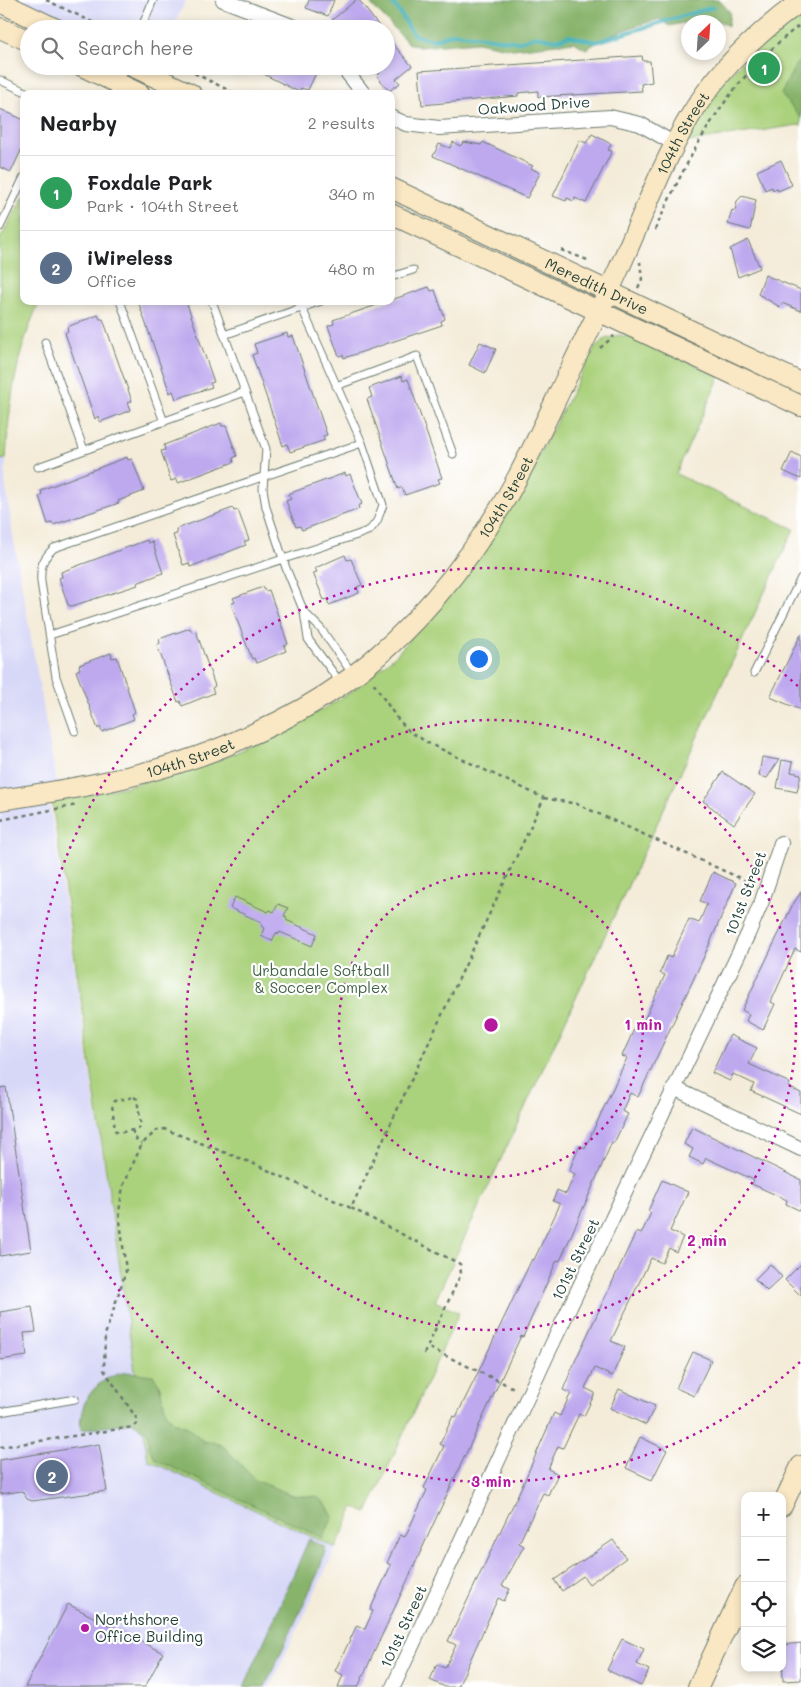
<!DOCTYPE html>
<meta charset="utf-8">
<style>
:root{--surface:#fff;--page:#f6f6f6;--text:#202124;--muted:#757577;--line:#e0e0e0;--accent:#ea580c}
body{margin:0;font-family:Mali,sans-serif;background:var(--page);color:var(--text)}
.controls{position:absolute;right:15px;bottom:15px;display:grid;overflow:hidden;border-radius:10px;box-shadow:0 2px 8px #0003}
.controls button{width:45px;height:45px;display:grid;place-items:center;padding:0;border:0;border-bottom:1px solid var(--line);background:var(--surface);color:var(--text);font:25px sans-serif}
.compass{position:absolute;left:681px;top:15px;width:45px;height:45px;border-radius:50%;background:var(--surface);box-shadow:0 2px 8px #0003;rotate:25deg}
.you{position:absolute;left:478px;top:658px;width:18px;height:18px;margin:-12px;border:4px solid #fff;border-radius:50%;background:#1a73e8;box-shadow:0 0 0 8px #1a73e833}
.badge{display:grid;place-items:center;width:32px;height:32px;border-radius:50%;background:var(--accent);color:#fff;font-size:16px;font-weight:700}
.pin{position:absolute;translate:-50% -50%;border:2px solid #fff;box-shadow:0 1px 5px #0006}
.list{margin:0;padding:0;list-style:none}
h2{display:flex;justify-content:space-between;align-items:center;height:65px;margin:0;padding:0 20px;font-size:21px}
h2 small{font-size:16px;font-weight:400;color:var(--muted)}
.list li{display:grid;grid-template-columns:32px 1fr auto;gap:15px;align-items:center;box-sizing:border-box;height:75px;padding:0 20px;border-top:1px solid var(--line)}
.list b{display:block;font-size:19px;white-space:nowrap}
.list p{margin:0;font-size:16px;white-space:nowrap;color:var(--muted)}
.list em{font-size:16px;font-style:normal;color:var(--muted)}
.icon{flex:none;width:28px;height:28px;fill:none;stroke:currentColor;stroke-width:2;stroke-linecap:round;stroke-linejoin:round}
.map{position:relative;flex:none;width:801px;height:1687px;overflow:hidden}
.search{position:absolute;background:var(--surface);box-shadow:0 2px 8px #0003;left:20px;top:20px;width:375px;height:55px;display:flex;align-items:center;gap:12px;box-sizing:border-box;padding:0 18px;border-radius:28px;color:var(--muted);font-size:19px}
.panel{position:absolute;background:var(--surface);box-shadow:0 2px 8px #0003;left:20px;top:90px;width:375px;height:215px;border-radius:10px}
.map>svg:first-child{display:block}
.built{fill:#d7d7f8}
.green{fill:#aad17b;stroke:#648758}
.forest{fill:#87b36b;stroke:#537850}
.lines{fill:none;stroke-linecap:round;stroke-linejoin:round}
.stream{stroke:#3fb0b9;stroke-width:4}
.building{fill:#bea9ef}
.lane-casing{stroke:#6a7a6e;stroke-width:9}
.street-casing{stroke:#6a7a6e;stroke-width:16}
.secondary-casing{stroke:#6a7a6e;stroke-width:22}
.path{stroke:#6a7a6e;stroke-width:2.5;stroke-dasharray:4 4;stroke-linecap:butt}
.lane{stroke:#fff;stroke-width:7}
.street{stroke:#fff;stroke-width:14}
.secondary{stroke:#fae7c3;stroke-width:20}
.ring{fill:none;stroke:#b5179e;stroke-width:2.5;stroke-dasharray:2.5 5}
.poi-dot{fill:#b5179e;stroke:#fff;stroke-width:2}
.labels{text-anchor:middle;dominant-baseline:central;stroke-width:4.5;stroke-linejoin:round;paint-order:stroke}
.street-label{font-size:15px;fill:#1f3d34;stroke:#fff}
.park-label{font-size:15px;fill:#426246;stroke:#fff}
.poi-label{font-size:15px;fill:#1f3d34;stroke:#fff;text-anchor:start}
.centre{fill:#b5179e;stroke:#fff;stroke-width:2.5}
.ring-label{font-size:15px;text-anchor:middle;font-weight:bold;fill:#b5179e;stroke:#fff;stroke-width:4.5;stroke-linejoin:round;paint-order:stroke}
</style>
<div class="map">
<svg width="801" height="1687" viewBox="0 0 801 1687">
<rect width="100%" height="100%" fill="#fff"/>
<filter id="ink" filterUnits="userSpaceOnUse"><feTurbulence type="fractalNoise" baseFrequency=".02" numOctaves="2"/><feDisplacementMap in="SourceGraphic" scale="10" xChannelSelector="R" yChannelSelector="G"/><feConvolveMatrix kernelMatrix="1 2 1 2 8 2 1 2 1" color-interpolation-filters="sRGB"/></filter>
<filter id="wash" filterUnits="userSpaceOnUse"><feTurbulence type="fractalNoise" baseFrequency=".0096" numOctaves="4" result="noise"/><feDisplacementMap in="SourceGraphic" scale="20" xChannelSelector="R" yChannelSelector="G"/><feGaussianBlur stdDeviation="1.12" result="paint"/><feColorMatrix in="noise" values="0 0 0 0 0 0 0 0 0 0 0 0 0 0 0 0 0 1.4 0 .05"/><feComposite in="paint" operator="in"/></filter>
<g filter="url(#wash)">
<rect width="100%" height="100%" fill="#f4ecd9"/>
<!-- built -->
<path class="built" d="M0,0H186L172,29H56Z
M6,459L5,480L12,530L58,791L49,800L148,1460L336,1548L270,1687H0V460Z"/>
<!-- green -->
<path class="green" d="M801,1V126L798,125L675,144L691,115Z
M24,196V301H40C16,351 9,404 6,459L0,460V239Z
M619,335L636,338L720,376L676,474L794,529L435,1301L459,1313L367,1513L354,1507L336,1548L148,1460L52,802L124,787L206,765L280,734L350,693L396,655L439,607L528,477L594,349L605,339Z"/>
<!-- forest -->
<path class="forest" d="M367,0H719L730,12L728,26L711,17L669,26L660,19C633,26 610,34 586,49L574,42L513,49L477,42L419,47L408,43Z
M801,60V118L781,94L796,64Z
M127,1372L153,1375L159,1384L166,1412L173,1422L188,1427L204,1442L213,1441L224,1447L255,1480L292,1495L317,1497L326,1504L333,1517L323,1538L156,1460L149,1447L148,1433L131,1422L81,1430C77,1400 99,1376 127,1372Z
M309,1539L326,1548L319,1571L265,1687H244Z"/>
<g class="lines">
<!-- stream -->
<path class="stream" d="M388,0L396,7L414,35L432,40L455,33L519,42L535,36L556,40L569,36L596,42L713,7"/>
</g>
<g id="blocks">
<!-- building -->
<path class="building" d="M309,0H334L328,16L306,8Z
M356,0H359L381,29H339L332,20Z
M386,36L412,66L396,79L400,83L389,91L377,76L380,73L374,66H386Z
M642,56L643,61H650L652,82L641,84L642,91L538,97V91L518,93V96L422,105L419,71Z
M248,66H306L317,71L308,90L301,88L299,92Z
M0,109L24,120V144L11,172L0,167Z
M592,134L611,144L608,150L612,151L586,203L575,198L574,201L567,198L566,201L553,196L580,140L586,143Z
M453,142L460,146L464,142L481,145L483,142L533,166L531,168L540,173L527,198L433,156L439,144L450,148Z
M781,160L792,185L778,191L777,188L773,190L772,187L765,190L757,171Z
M742,196L756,200L750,230L728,224L732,210L735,211L737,201Z
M748,240L760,268L738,277L730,249Z
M765,275L801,290V311L782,303L780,307L758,294Z
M429,287L431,291L435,290L445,319L441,321L442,325L344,358L343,355L339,356L328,326L334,324L333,320Z
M138,301H186L214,382L210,383L212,387L176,399L173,391L170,393Z
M98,315L100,319H103L132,401L128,402L131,410L100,422L98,416L95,419L65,333L68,331L67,327Z
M287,333L288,337L293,336L327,435L323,436L325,440L290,452L287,444L283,446L252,355L257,353L254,344Z
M480,342L496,349L485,373L469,365Z
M402,376L403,381L408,379L442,478L438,479L440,483L405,495L402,487L398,489L367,399L372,397L369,388Z
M221,423L222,426H226L237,456L233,458L234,462L178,483L177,479L171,481L161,451L165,450L164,445Z
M792,452L801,457V479L783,471Z
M127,457L128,460L132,459L144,491L118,501L119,503L53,525L52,523L48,524L39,496L42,494L41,490Z
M345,473L346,476L350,474L362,504L358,506L359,509L302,530L300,526L296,527L286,501L291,499L288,494Z
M233,508L234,511L238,510L249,540L244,542L246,545L190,567L189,563L183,565L173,535L177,534L176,529Z
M147,540L148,543L152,541L163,573L137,583L138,585L72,606L68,605L59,578L62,577L61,572Z
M345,555L347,560L351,559L362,585L357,587L359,593L329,605L327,599L324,600L313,573L317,572L315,568Z
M263,587L265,591L269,590L288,644L284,646L286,651L256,663L254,658L252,659L231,604L235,602L233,598Z
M190,628L192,632L196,631L215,686L212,688L214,693L182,706L180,701L178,702L157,645L160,643L159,639Z
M801,634V710L770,697Z
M111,653L112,658L117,657L135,712L132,714L134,719L102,732L100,727L98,729L76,671L80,669L79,665Z
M762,757L779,760L767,778L759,776Z
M782,760L793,762L791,772L801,774L797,792L777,788Z
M723,772L755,794L734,824L703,801Z
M713,872L736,883L702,961L638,1097L630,1093L622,1111L628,1114L614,1143L612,1142L560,1261L557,1260L523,1337L521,1336L469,1447L358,1687H338L343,1675L335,1671L357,1625L365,1629L373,1611L370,1610L391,1565L387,1563L400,1535L405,1537L427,1490L424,1488L444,1446L440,1444L453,1416L456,1417L475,1379L532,1259L534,1260L556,1213L560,1204L553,1201L557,1190L566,1194L575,1174L569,1171L580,1145L585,1148L627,1058L622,1056L636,1025L641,1027L665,975L660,973L667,956L671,958L689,919L699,923L707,904L700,901Z
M801,892V952L795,949L771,1002L775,1004L763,1030L746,1021L749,1014L742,1010L792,906Z
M235,897L268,912L270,910L274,912L278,904L288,908L284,916L287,917L286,920L317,934L312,946L280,932L279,934L276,933L272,941L261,936L264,928L261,926L263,923L230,908Z
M730,1035L757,1048L749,1064L790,1083L788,1087L801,1093V1114L751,1091L754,1084L733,1074L730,1081L712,1073Z
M6,1087L31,1251L0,1256V1088Z
M692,1127L801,1180V1211L786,1204L787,1200L752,1184L754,1180L706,1158L703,1164L689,1157L693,1149L684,1144Z
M662,1180L688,1192L670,1231L683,1237L676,1252L669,1248L662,1263L651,1258L611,1341L625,1347L612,1376L595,1368L585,1388L595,1393L584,1416L579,1414L563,1448L558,1446L548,1469L558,1474L548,1495L543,1493L519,1543L524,1546L502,1586L510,1589L504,1601L498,1598L458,1687H445L430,1680L437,1664L445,1668L456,1645L448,1641L523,1484L554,1413L560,1416L571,1393L563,1390L576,1359L636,1232L641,1234L651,1213L648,1211Z
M770,1264L782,1277L767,1291L755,1279Z
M801,1264V1296L785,1280Z
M32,1307L36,1332L24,1333L27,1356L0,1360V1312Z
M693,1352L711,1360L694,1396L676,1388Z
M619,1389L655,1406L646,1425L610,1408Z
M640,1437L667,1450L652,1480L626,1468Z
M99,1444L107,1491L32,1501L27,1499L22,1491L0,1494V1460Z
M613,1540L626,1558L589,1584L583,1576L562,1591L554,1580Z
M68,1604L163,1653L145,1687H25Z
M622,1639L644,1649L637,1664L649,1670L641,1686L607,1670Z
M801,1643V1680L783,1681L782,1645Z"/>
</g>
</g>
<g filter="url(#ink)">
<use href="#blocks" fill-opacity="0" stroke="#6a7a6e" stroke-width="1"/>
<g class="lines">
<defs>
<path id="lane" d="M141,29L153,0
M0,80L30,94
M113,94L126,66
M0,227L24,177
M391,277L413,270
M120,301L164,422
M212,301L266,449L263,489L266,507L286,568L304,612L308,639L340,682
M224,335L321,301
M45,342L84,450
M336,386L417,356L453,454
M38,467L245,392
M305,613L321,629L352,673
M50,635L357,535L370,530L377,521L383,505L362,443L302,308
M754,673L801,578
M75,731L56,677L41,582C40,567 42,559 54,548L362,443
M0,1412L75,1399"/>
<path id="street" d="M223,0L300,29
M342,66L364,94
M391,117L406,124L439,128L610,117L640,124L675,144
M674,1088L801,1149
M393,1687L547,1355L748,934L762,901L781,843"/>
<g id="secondary">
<path d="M0,2L56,29"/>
<path d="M0,28L29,41"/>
<path d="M82,66L140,94"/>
<path d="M132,66L191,94"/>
<path id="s1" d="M391,188L801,383"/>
<path d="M391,214L801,406"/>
<path id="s2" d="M0,800C81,788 164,774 239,740C277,724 316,703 349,679C411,633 464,569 503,503C529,460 549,413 571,368C586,336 603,304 618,271C641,220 661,166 689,118C717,71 757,33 801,1"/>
<path d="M782,1506L801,1466"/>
<path d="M698,1687L745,1587"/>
</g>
</defs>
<!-- lane casing -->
<use href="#lane" class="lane-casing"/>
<!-- street casing -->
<use href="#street" class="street-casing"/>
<!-- secondary casing -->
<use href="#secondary" class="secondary-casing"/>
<!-- path -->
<path class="path" d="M46,0L107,29
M180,66L236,94
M655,230C693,147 726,82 801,24
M561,250L590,261
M638,288L642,279L640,262
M600,348L614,336
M544,798L577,804L755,885
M0,820L77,805
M134,1097L137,1099L141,1126L138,1129L118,1133L115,1130L112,1104L114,1101Z
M132,1130L136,1139L142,1144
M351,1208L460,1264L461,1274L427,1347L516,1389
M424,1354L427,1347
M0,1447L133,1427L137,1424V1419L104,1370L105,1335L126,1271L119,1212L123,1186L142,1144L157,1130L164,1129L252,1163L351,1208L544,798L428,743L409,731L396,717L372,681"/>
<!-- lane -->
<use href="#lane" class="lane"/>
<!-- street -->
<use href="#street" class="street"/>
<!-- secondary -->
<use href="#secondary" class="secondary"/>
</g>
</g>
<!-- distance rings -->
<g class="ring">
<circle cx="491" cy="1025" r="152"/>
<circle cx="491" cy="1025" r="305"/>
<path d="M800 1362A457 457 0 1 1 800 688"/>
</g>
<!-- markers -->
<circle class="poi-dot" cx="85" cy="1628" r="5"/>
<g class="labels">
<!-- street labels -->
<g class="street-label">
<text transform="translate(534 105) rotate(-4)">Oakwood Drive</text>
<text stroke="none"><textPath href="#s2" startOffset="1020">104th Street</textPath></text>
<text stroke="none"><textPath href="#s1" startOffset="228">Meredith Drive</textPath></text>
<text stroke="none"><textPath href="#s2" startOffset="615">104th Street</textPath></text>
<text stroke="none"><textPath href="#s2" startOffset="195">104th Street</textPath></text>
<text transform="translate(745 893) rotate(-69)">101st Street</text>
<text transform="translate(575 1259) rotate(-64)">101st Street</text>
<text transform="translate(403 1626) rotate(-65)">101st Street</text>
</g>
<!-- park labels -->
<g class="park-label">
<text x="321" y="970">Urbandale Softball<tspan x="321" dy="17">&amp; Soccer Complex</tspan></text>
</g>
<!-- poi labels -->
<g class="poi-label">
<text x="95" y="1619">Northshore<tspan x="95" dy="17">Office Building</tspan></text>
</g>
</g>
<circle cx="491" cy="1025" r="8" class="centre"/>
<g class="ring-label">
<text x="643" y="1030">1 min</text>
<text x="707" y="1246">2 min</text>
<text x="491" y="1487">3 min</text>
</g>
</svg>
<div class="controls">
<button>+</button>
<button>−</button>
<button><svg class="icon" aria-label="locate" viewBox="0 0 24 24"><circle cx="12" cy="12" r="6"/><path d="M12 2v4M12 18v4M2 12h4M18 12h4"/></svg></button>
<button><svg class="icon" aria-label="layers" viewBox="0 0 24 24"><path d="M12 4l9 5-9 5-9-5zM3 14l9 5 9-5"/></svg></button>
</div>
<svg class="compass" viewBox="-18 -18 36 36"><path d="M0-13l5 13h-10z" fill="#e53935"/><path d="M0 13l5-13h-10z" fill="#757577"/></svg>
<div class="you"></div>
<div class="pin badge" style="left:764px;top:68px;background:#2e9e5b">1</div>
<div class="pin badge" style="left:52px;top:1476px;background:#5c6f8a">2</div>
<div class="search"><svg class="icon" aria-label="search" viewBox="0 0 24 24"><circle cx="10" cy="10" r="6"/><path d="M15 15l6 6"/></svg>Search here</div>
<section class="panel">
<h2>Nearby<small>2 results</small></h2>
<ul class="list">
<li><span class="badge" style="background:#2e9e5b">1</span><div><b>Foxdale Park</b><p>Park · 104th Street</p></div><em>340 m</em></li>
<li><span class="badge" style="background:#5c6f8a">2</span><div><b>iWireless</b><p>Office</p></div><em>480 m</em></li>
</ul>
</section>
</div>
